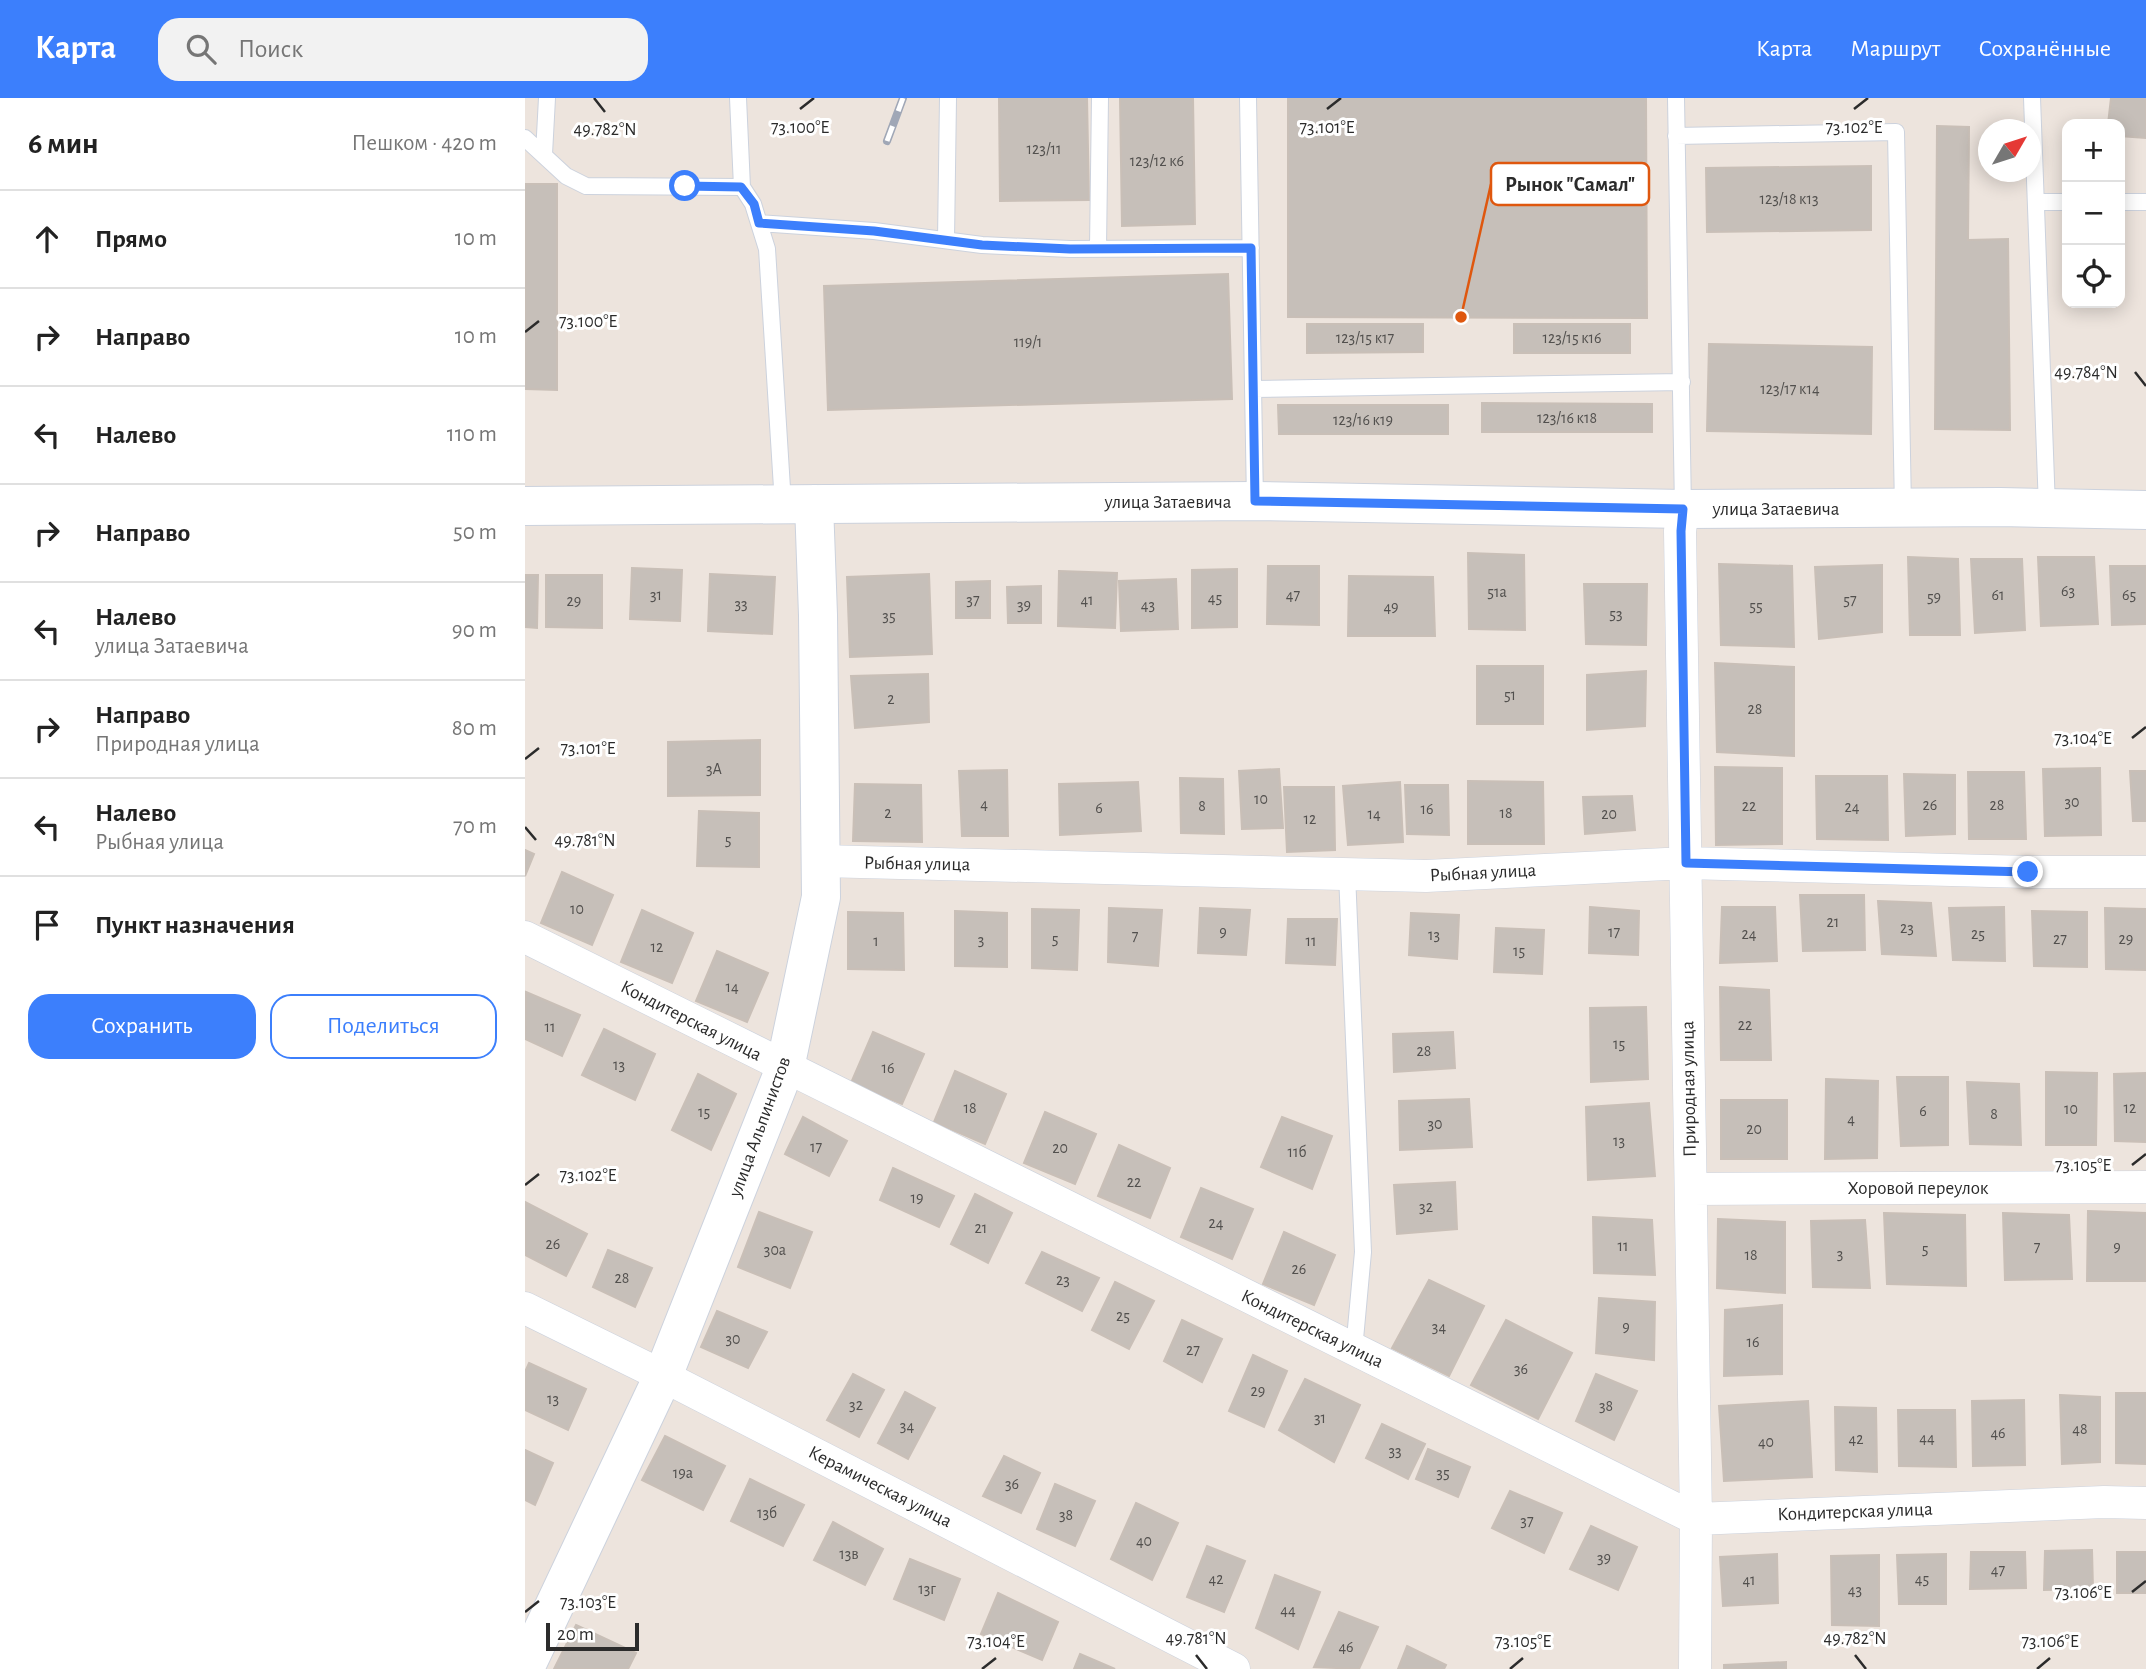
<!DOCTYPE html>
<html lang="ru">
<meta charset="utf-8">
<style>
:root{--surface:#fff;--page:#f2f2f2;--text:#222;--muted:#767676;--line:#e0e0e0;--accent:#3c7ffc}
body{margin:0;font-family:"Alegreya Sans",sans-serif;background:var(--page);color:var(--text)}
.controls{position:absolute;right:21px;top:21px;display:grid;overflow:hidden;border-radius:14px;box-shadow:0 4px 18px #0003}
.controls button{width:63px;height:63px;display:grid;place-items:center;padding:0;border:0;border-bottom:2px solid var(--line);background:var(--surface);color:var(--text);font:35px sans-serif}
.compass{position:absolute;left:1453px;top:21px;width:63px;height:63px;border-radius:50%;background:var(--surface);box-shadow:0 4px 18px #0003;rotate:51deg}
.scale{position:absolute;left:21px;bottom:18px;width:93px;box-sizing:border-box;padding-left:7px;border:4px solid #2b2b2b;border-top:0;font-size:19px;line-height:24px;white-space:nowrap;color:#2b2b2b;-webkit-text-stroke:5px #fff;paint-order:stroke}
.stop{position:absolute;width:21px;height:21px;margin:-16px;border:5px solid #3c7ffc;border-radius:50%;background:#fff}
.stop.end{background:#3c7ffc;border-color:#fff;box-shadow:0 2px 7px #0008}
.list{margin:0;padding:0;list-style:none}
h2{display:flex;justify-content:space-between;align-items:center;height:91px;margin:0;padding:0 28px;font-size:30px}
h2 small{font-size:23px;font-weight:400;color:var(--muted)}
.list li{display:grid;grid-template-columns:46px 1fr auto;gap:21px;align-items:center;box-sizing:border-box;height:98px;padding:0 28px;border-top:2px solid var(--line)}
.list b{display:block;font-size:26px;white-space:nowrap}
.list p{margin:0;font-size:23px;white-space:nowrap;color:var(--muted)}
.list em{font-size:23px;font-style:normal;color:var(--muted)}
.actions{display:flex;gap:14px;padding:21px 28px}
.actions a{flex:1;padding:16px 0;border:2px solid var(--accent);border-radius:21px;text-align:center;font-size:24px;color:var(--accent)}
.actions .main{background:var(--accent);color:#fff}
.icon{flex:none;width:38px;height:38px;fill:none;stroke:currentColor;stroke-width:2;stroke-linecap:round;stroke-linejoin:round}
.map{position:relative;flex:none;width:1621px;height:1571px;overflow:hidden}
header{display:flex;align-items:center;gap:42px;box-sizing:border-box;height:98px;padding:0 35px;background:var(--accent);color:#fff}
header strong{font-size:33px}
nav{display:flex;gap:38px;margin-inline-start:auto;font-size:24px}
.search{width:490px;height:63px;background:var(--page);display:flex;align-items:center;gap:18px;box-sizing:border-box;padding:0 24px;border-radius:21px;color:var(--muted);font-size:26px}
main{display:flex}
aside{flex:1;background:var(--surface)}
.map>svg:first-child{display:block}
.building{fill:#c6bfb9;stroke:#c9bfb7;stroke-width:2}
.lines{fill:none;stroke-linecap:round;stroke-linejoin:round}
.lane-casing{stroke:#ccd2dd;stroke-width:18}
.street-casing{stroke:#ccd2dd;stroke-width:33}
.secondary-casing{stroke:#ccd2dd;stroke-width:40}
.lane{stroke:#fff;stroke-width:16}
.street{stroke:#fff;stroke-width:32}
.secondary{stroke:#fff;stroke-width:38}
.rail-casing{stroke:#a0a7b6;stroke-width:8}
.rail{stroke:#fff;stroke-width:5;stroke-dasharray:16;stroke-linecap:butt}
.route{stroke:#3c7ffc;stroke-width:9}
.ticks{fill:none;stroke:#2b2b2b;stroke-width:2.5}
.labels{text-anchor:middle;dominant-baseline:central;stroke-width:6;stroke-linejoin:round;paint-order:stroke}
.number-label{font-size:16px;fill:#52504e}
.street-label{font-size:19px;fill:#2b2b2b;stroke:#fff}
.ticks-label{font-size:18px;text-anchor:middle;fill:#2b2b2b;stroke:#fff;stroke-width:6;stroke-linejoin:round;paint-order:stroke}
.leader{fill:none;stroke:#df570e;stroke-width:2.5}
.callout-dot{fill:#df570e;stroke:#fff;stroke-width:2.5}
.callout{fill:#fff;stroke:#df570e;stroke-width:2.5}
.callout-label{font-size:21px;text-anchor:middle;font-weight:bold;fill:#2b2b2b}
</style>
<header>
<strong>Карта</strong>
<div class="search"><svg class="icon" aria-label="search" viewBox="0 0 24 24"><circle cx="10" cy="10" r="6"/><path d="M15 15l6 6"/></svg>Поиск</div>
<nav><a>Карта</a><a>Маршрут</a><a>Сохранённые</a></nav>
</header>
<main>
<aside>
<h2>6 мин<small>Пешком · 420 m</small></h2>
<ul class="list">
<li><svg class="icon" aria-label="ahead" viewBox="0 0 24 24"><path d="M12 20V5M6 11l6-6 6 6"/></svg><div><b>Прямо</b></div><em>10 m</em></li>
<li><svg class="icon" aria-label="right" viewBox="0 0 24 24"><path d="M7 20v-9h11M14 6l5 5-5 5"/></svg><div><b>Направо</b></div><em>10 m</em></li>
<li><svg class="icon" aria-label="left" viewBox="0 0 24 24"><path d="M17 20v-9H6M10 6l-5 5 5 5"/></svg><div><b>Налево</b></div><em>110 m</em></li>
<li><svg class="icon" aria-label="right" viewBox="0 0 24 24"><path d="M7 20v-9h11M14 6l5 5-5 5"/></svg><div><b>Направо</b></div><em>50 m</em></li>
<li><svg class="icon" aria-label="left" viewBox="0 0 24 24"><path d="M17 20v-9H6M10 6l-5 5 5 5"/></svg><div><b>Налево</b><p>улица Затаевича</p></div><em>90 m</em></li>
<li><svg class="icon" aria-label="right" viewBox="0 0 24 24"><path d="M7 20v-9h11M14 6l5 5-5 5"/></svg><div><b>Направо</b><p>Природная улица</p></div><em>80 m</em></li>
<li><svg class="icon" aria-label="left" viewBox="0 0 24 24"><path d="M17 20v-9H6M10 6l-5 5 5 5"/></svg><div><b>Налево</b><p>Рыбная улица</p></div><em>70 m</em></li>
<li><svg class="icon" aria-label="arrive" viewBox="0 0 24 24"><path d="M6 21V4h12l-3 4 3 4H6"/></svg><div><b>Пункт назначения</b></div></li>
</ul>
<div class="actions"><a class="main">Сохранить</a><a>Поделиться</a></div>
</aside>
<div class="map">
<svg width="1621" height="1571" viewBox="0 0 1621 1571">
<rect width="100%" height="100%" fill="#ede4dd"/>
<!-- building -->
<path class="building" d="M474,0H562L564,102L475,103Z
M595,0H668L670,126L597,128Z
M763,0H1121L1122,220L763,219Z
M1586,0H1621V40L1595,38V26H1583Z
M1412,28L1444,29L1443,142L1483,141L1485,332L1410,331Z
M1346,68V132L1182,134L1181,70Z
M0,86H32V292L0,291Z
M703,176L707,301L303,312L299,188Z
M782,226H898V254L782,255Z
M989,226H1105V255H989Z
M1184,246L1347,249L1346,336L1182,333Z
M957,305L1127,306V334H957Z
M753,307H923V336H754Z
M943,455L999,457L1000,532L944,531Z
M1383,459L1433,461L1435,537H1385Z
M1513,459H1569L1573,526L1516,528Z
M1446,461H1497L1500,532L1450,535Z
M1194,466L1267,468L1269,549L1196,547Z
M1357,467V534L1294,541L1290,469Z
M743,468H794V527L742,526Z
M1585,468H1621V526L1587,527Z
M107,470L157,472L155,523L105,521Z
M712,471V529L667,530V472Z
M534,473L592,475L590,530L533,528Z
M185,476L250,479L247,536L183,533Z
M404,476L407,556L325,559L322,479Z
M0,477H13L12,530L0,529Z
M21,477H77V530L21,529Z
M824,478L908,479L910,538H823Z
M651,481L653,531L596,533L594,483Z
M465,483V520H431V484Z
M1059,486H1122L1121,547L1061,546Z
M516,488V525H483L482,489Z
M1190,565L1269,569V658L1192,654Z
M952,568H1018V626H952Z
M1121,573L1120,628L1062,632V577Z
M403,576L404,624L330,630L326,578Z
M235,642V697L143,698V644Z
M1190,669L1257,670V746L1191,747Z
M1575,670L1576,737L1520,738L1518,671Z
M754,671L758,730L717,731L714,673Z
M482,672L483,738H437L434,673Z
M1605,673H1621V723H1608Z
M1443,674H1499L1501,741H1444Z
M1379,676L1430,677V736L1381,738Z
M1291,678H1362L1363,742L1292,741Z
M655,680L698,681L699,736L656,735Z
M943,683L1018,684L1019,746H943Z
M613,684L616,733L535,737L534,686Z
M875,684L878,744L823,747L818,688Z
M330,686L396,687L397,744L328,743Z
M880,687H923L924,737L882,736Z
M759,689H809L810,752L762,754Z
M1107,698L1110,732L1060,736L1058,699Z
M174,713L234,715V769L172,768Z
M0,752L9,756L0,778Z
M37,774L88,797L67,847L16,825Z
M1275,797H1339L1340,852L1278,853Z
M1353,803L1406,805L1411,858L1357,856Z
M1065,809L1114,813L1113,857L1064,855Z
M1197,809H1250L1252,863L1195,865Z
M1479,809L1480,863L1428,862L1424,810Z
M584,810L637,812L633,868L583,864Z
M675,810L725,812L721,857L673,855Z
M1580,810L1621,811V872L1581,871Z
M507,811L554,812L552,872L507,870Z
M117,812L168,835L147,885L96,864Z
M430,813L482,815V869L430,868Z
M1507,813L1562,814V869L1509,868Z
M323,814L378,815L379,872L323,871Z
M886,815L934,817L932,861L884,857Z
M763,821H812L810,867L761,865Z
M971,830L1019,832L1017,876L969,874Z
M192,853L243,875L222,924L171,903Z
M1195,889L1244,892L1246,962H1196Z
M1,894L55,917L37,958L0,941Z
M1121,909L1123,981L1066,984L1065,910Z
M79,931L130,956L110,1002L57,977Z
M348,934L399,956L377,1006L326,985Z
M928,934L930,970L869,974L868,936Z
M430,973L481,996L460,1046L409,1024Z
M1521,974L1572,975L1571,1047H1521Z
M1621,975V1044L1590,1043L1589,976Z
M173,976L211,996L186,1052L147,1032Z
M1372,979H1423V1047L1376,1048Z
M1301,981L1353,983L1352,1060L1300,1061Z
M1442,984L1494,986L1496,1047L1445,1046Z
M944,1001L947,1049L875,1052L874,1003Z
M1196,1002H1262V1061H1196Z
M1124,1005L1130,1078L1063,1082L1061,1009Z
M520,1014L571,1036L550,1086L499,1065Z
M278,1019L322,1043L304,1078L260,1056Z
M757,1019L807,1038L787,1091L736,1069Z
M594,1047L645,1070L625,1120L573,1098Z
M368,1070L429,1098L414,1129L355,1102Z
M930,1084L932,1131L872,1136L869,1087Z
M676,1090L728,1111L707,1161L656,1139Z
M450,1096L487,1115L463,1165L426,1146Z
M0,1104L62,1136L41,1178L0,1157Z
M1563,1113L1621,1115V1183H1562Z
M234,1114L287,1134L265,1190L213,1169Z
M1359,1115L1440,1117L1441,1188L1362,1186Z
M1478,1115L1544,1117L1547,1181L1480,1182Z
M1068,1119L1127,1122L1130,1177L1069,1175Z
M1193,1121L1260,1124V1195L1192,1190Z
M1340,1122L1345,1190L1288,1189L1286,1123Z
M759,1134L810,1157L789,1207L738,1186Z
M83,1152L127,1170L110,1209L68,1189Z
M517,1154L574,1180L557,1213L501,1185Z
M904,1182L959,1208L924,1278L867,1250Z
M590,1184L629,1203L604,1251L567,1232Z
M1074,1200L1130,1204L1129,1262L1071,1255Z
M1257,1207V1276L1199,1278L1200,1212Z
M192,1213L242,1234L223,1270L176,1249Z
M657,1222L697,1241L677,1284L639,1263Z
M981,1222L1047,1255L1013,1321L946,1287Z
M728,1257L762,1273L739,1329L704,1313Z
M4,1265L61,1291L43,1332L0,1312V1274Z
M328,1276L359,1292L334,1339L302,1322Z
M1071,1276L1112,1293L1089,1342L1051,1323Z
M780,1281L835,1307L809,1364L754,1332Z
M380,1294L410,1310L383,1361L353,1345Z
M1591,1295H1621V1366L1591,1365Z
M1535,1297L1575,1299V1364L1537,1366Z
M1499,1302L1500,1367L1448,1368L1447,1303Z
M1283,1303L1287,1379L1199,1383L1194,1308Z
M1310,1309L1351,1310L1352,1374L1311,1372Z
M1373,1312H1430L1431,1369L1374,1368Z
M857,1326L900,1346L883,1381L841,1360Z
M140,1338L200,1368L178,1412L117,1382Z
M903,1351L945,1369L933,1399L891,1381Z
M0,1352L28,1365L10,1407L0,1402Z
M479,1358L515,1375L496,1415L458,1398Z
M225,1381L279,1407L258,1448L206,1423Z
M530,1386L570,1403L550,1448L512,1431Z
M985,1393L1037,1415L1019,1455L967,1430Z
M611,1405L653,1425L627,1482L586,1461Z
M308,1424L358,1451L340,1487L289,1462Z
M1066,1428L1112,1449L1093,1492L1045,1471Z
M682,1448L720,1463L699,1514L662,1499Z
M1567,1452L1568,1491L1519,1492L1520,1453Z
M1446,1454H1500L1501,1490L1445,1491Z
M1592,1454H1621V1495H1592Z
M1252,1456L1253,1505L1198,1508L1195,1459Z
M1421,1456V1506H1374L1372,1457Z
M1354,1457V1528L1307,1527L1306,1458Z
M385,1461L435,1481L419,1522L369,1501Z
M750,1477L795,1494L773,1551L731,1530Z
M473,1495L533,1524L517,1562L456,1536Z
M814,1514L853,1529L834,1571L789,1569Z
M51,1527L111,1555L103,1571H29Z
M882,1548L921,1567L919,1571H873Z
M555,1556L590,1571H549Z
M1261,1564V1571H1199V1567Z"/>
<g class="lines">
<defs>
<path id="lane" d="M213,0L217,89L228,106L242,151L258,406
M723,0L730,403
M1151,0L1158,411
M1507,0L1522,410
M1151,38L1371,34L1378,410
M0,40L41,78L61,88L217,89
M19,56L22,0
M1511,104H1542
M1595,104H1621
M234,125L349,133L457,147L545,151L726,150
M421,142L423,0
M573,150L575,0
M728,291L1157,284
M822,776L838,1154L829,1252"/>
<path id="street" d="M1158,411L1155,433L1171,1421L1170,1571
M296,763L901,778L1161,765L1503,774H1621
M0,839L1171,1421L1579,1404L1621,1405
M1166,1091L1621,1089
M0,1210L138,1278L709,1571"/>
<path id="secondary" d="M0,408L730,403L1158,411L1475,409L1621,412
M0,1570L138,1278L260,970L296,799L293,517L289,406"/>
</defs>
<!-- lane casing -->
<use href="#lane" class="lane-casing"/>
<!-- street casing -->
<use href="#street" class="street-casing"/>
<!-- secondary casing -->
<use href="#secondary" class="secondary-casing"/>
<!-- lane -->
<use href="#lane" class="lane"/>
<!-- street -->
<use href="#street" class="street"/>
<!-- secondary -->
<use href="#secondary" class="secondary"/>
<defs>
<path id="rail" d="M362,43L378,0"/>
</defs>
<!-- rail casing -->
<use href="#rail" class="rail-casing"/>
<!-- rail -->
<use href="#rail" class="rail"/>
</g>
<g class="lines">
<!-- route -->
<path class="route" d="M160,88L216,89L229,106L234,125L349,133L457,147L545,151L726,150L730,403L1158,411L1156,433L1161,765L1503,774"/>
</g>
<!-- ticks -->
<path class="ticks" d="M69,0L80,14M275,11L289,0M802,11L816,0M1329,11L1343,0M0,234L14,223M1610,274L1621,288M1607,640L1621,629M0,661L14,650M0,729L11,742M1607,1067L1621,1056M0,1087L14,1076M1607,1494L1621,1483M0,1514L14,1503M671,1557L682,1571M1330,1557L1341,1571M457,1571L471,1560M985,1571L998,1560M1512,1571L1525,1560"/>
<g class="labels">
<!-- number labels -->
<g class="number-label">
<text x="519" y="51">123/11</text>
<text x="632" y="63">123/12 к6</text>
<text x="1264" y="101">123/18 к13</text>
<text x="840" y="240">123/15 к17</text>
<text x="1047" y="240">123/15 к16</text>
<text x="503" y="244">119/1</text>
<text x="1265" y="291">123/17 к14</text>
<text x="1042" y="320">123/16 к18</text>
<text x="838" y="322">123/16 к19</text>
<text x="1543" y="493">63</text>
<text x="972" y="494">51а</text>
<text x="131" y="497">31</text>
<text x="768" y="497">47</text>
<text x="1473" y="497">61</text>
<text x="1604" y="497">65</text>
<text x="1409" y="499">59</text>
<text x="690" y="500">45</text>
<text x="448" y="502">37</text>
<text x="562" y="502">41</text>
<text x="1325" y="502">57</text>
<text x="49" y="503">29</text>
<text x="216" y="506">33</text>
<text x="499" y="507">39</text>
<text x="623" y="507">43</text>
<text x="1231" y="508">55</text>
<text x="866" y="509">49</text>
<text x="1091" y="516">53</text>
<text x="364" y="518">35</text>
<text x="985" y="597">51</text>
<text x="366" y="601">2</text>
<text x="1230" y="611">28</text>
<text x="189" y="671">3А</text>
<text x="736" y="701">10</text>
<text x="1547" y="704">30</text>
<text x="459" y="706">4</text>
<text x="1405" y="707">26</text>
<text x="1472" y="707">28</text>
<text x="677" y="708">8</text>
<text x="1224" y="708">22</text>
<text x="1327" y="709">24</text>
<text x="574" y="710">6</text>
<text x="902" y="711">16</text>
<text x="363" y="715">2</text>
<text x="981" y="715">18</text>
<text x="849" y="716">14</text>
<text x="1084" y="716">20</text>
<text x="785" y="721">12</text>
<text x="203" y="742">5</text>
<text x="52" y="811">10</text>
<text x="1308" y="824">21</text>
<text x="1382" y="830">23</text>
<text x="698" y="834">9</text>
<text x="1089" y="834">17</text>
<text x="1224" y="836">24</text>
<text x="1453" y="836">25</text>
<text x="909" y="837">13</text>
<text x="610" y="838">7</text>
<text x="530" y="841">5</text>
<text x="1535" y="841">27</text>
<text x="1601" y="841">29</text>
<text x="456" y="842">3</text>
<text x="351" y="843">1</text>
<text x="786" y="843">11</text>
<text x="132" y="849">12</text>
<text x="994" y="853">15</text>
<text x="207" y="889">14</text>
<text x="1220" y="927">22</text>
<text x="25" y="929">11</text>
<text x="1094" y="946">15</text>
<text x="899" y="953">28</text>
<text x="94" y="967">13</text>
<text x="363" y="970">16</text>
<text x="445" y="1010">18</text>
<text x="1605" y="1010">12</text>
<text x="1546" y="1011">10</text>
<text x="1398" y="1013">6</text>
<text x="179" y="1014">15</text>
<text x="1469" y="1016">8</text>
<text x="1326" y="1021">4</text>
<text x="910" y="1026">30</text>
<text x="1229" y="1031">20</text>
<text x="1094" y="1043">13</text>
<text x="291" y="1049">17</text>
<text x="535" y="1050">20</text>
<text x="772" y="1054">11б</text>
<text x="609" y="1084">22</text>
<text x="392" y="1100">19</text>
<text x="901" y="1109">32</text>
<text x="691" y="1125">24</text>
<text x="456" y="1130">21</text>
<text x="28" y="1146">26</text>
<text x="1098" y="1148">11</text>
<text x="1512" y="1149">7</text>
<text x="1592" y="1149">9</text>
<text x="1400" y="1151">5</text>
<text x="250" y="1152">30а</text>
<text x="1315" y="1156">3</text>
<text x="1226" y="1157">18</text>
<text x="774" y="1171">26</text>
<text x="97" y="1180">28</text>
<text x="538" y="1182">23</text>
<text x="598" y="1218">25</text>
<text x="914" y="1229">34</text>
<text x="1101" y="1229">9</text>
<text x="208" y="1241">30</text>
<text x="1228" y="1244">16</text>
<text x="668" y="1252">27</text>
<text x="996" y="1271">36</text>
<text x="733" y="1293">29</text>
<text x="28" y="1301">13</text>
<text x="331" y="1307">32</text>
<text x="1081" y="1308">38</text>
<text x="795" y="1320">31</text>
<text x="382" y="1328">34</text>
<text x="1555" y="1331">48</text>
<text x="1473" y="1335">46</text>
<text x="1402" y="1340">44</text>
<text x="1331" y="1341">42</text>
<text x="1241" y="1344">40</text>
<text x="870" y="1353">33</text>
<text x="158" y="1375">19а</text>
<text x="918" y="1375">35</text>
<text x="487" y="1386">36</text>
<text x="242" y="1415">13б</text>
<text x="541" y="1417">38</text>
<text x="1002" y="1423">37</text>
<text x="619" y="1443">40</text>
<text x="324" y="1456">13в</text>
<text x="1079" y="1460">39</text>
<text x="1473" y="1472">47</text>
<text x="691" y="1481">42</text>
<text x="1397" y="1481">45</text>
<text x="1224" y="1482">41</text>
<text x="402" y="1491">13г</text>
<text x="1330" y="1492">43</text>
<text x="763" y="1512">44</text>
<text x="821" y="1549">46</text>
</g>
<!-- street labels -->
<g class="street-label">
<text x="643" y="404">улица Затаевича</text>
<text x="1251" y="411">улица Затаевича</text>
<text transform="translate(392 766) rotate(1)">Рыбная улица</text>
<text transform="translate(958 775) rotate(-3)">Рыбная улица</text>
<text transform="translate(166 923) rotate(27)">Кондитерская улица</text>
<text transform="translate(1164 991) rotate(-91)">Природная улица</text>
<text transform="translate(235 1029) rotate(-70)">улица Альпинистов</text>
<text x="1393" y="1090">Хоровой переулок</text>
<text transform="translate(787 1231) rotate(26)">Кондитерская улица</text>
<text transform="translate(355 1389) rotate(27)">Керамическая улица</text>
<text transform="translate(1330 1414) rotate(-2)">Кондитерская улица</text>
</g>
</g>
<g class="ticks-label">
<text x="275" y="35">73.100°E</text>
<text x="1329" y="35">73.102°E</text>
<text x="802" y="35">73.101°E</text>
<text x="80" y="37">49.782°N</text>
<text x="63" y="229">73.100°E</text>
<text x="1561" y="280">49.784°N</text>
<text x="1558" y="646">73.104°E</text>
<text x="63" y="656">73.101°E</text>
<text x="60" y="748">49.781°N</text>
<text x="1558" y="1073">73.105°E</text>
<text x="63" y="1083">73.102°E</text>
<text x="1558" y="1500">73.106°E</text>
<text x="63" y="1510">73.103°E</text>
<text x="671" y="1546">49.781°N</text>
<text x="1330" y="1546">49.782°N</text>
<text x="471" y="1549">73.104°E</text>
<text x="998" y="1549">73.105°E</text>
<text x="1525" y="1549">73.106°E</text>
</g>
<!-- callouts -->
<path class="leader" d="M936 219L966 86"/>
<circle class="callout-dot" cx="936" cy="219" r="7"/>
<rect class="callout" x="966" y="65" width="158" height="42" rx="7"/>
<g class="callout-label">
<text x="1045" y="93">Рынок "Самал"</text>
</g>
</svg>
<div class="controls">
<button>+</button>
<button>−</button>
<button><svg class="icon" aria-label="locate" viewBox="0 0 24 24"><circle cx="12" cy="12" r="6"/><path d="M12 2v4M12 18v4M2 12h4M18 12h4"/></svg></button>
</div>
<svg class="compass" viewBox="-18 -18 36 36"><path d="M0-13l5 13h-10z" fill="#e53935"/><path d="M0 13l5-13h-10z" fill="#767676"/></svg>
<div class="scale">20 m</div>
<div class="stop" style="left:160px;top:88px"></div>
<div class="stop end" style="left:1503px;top:774px"></div>
</div>
</main>
